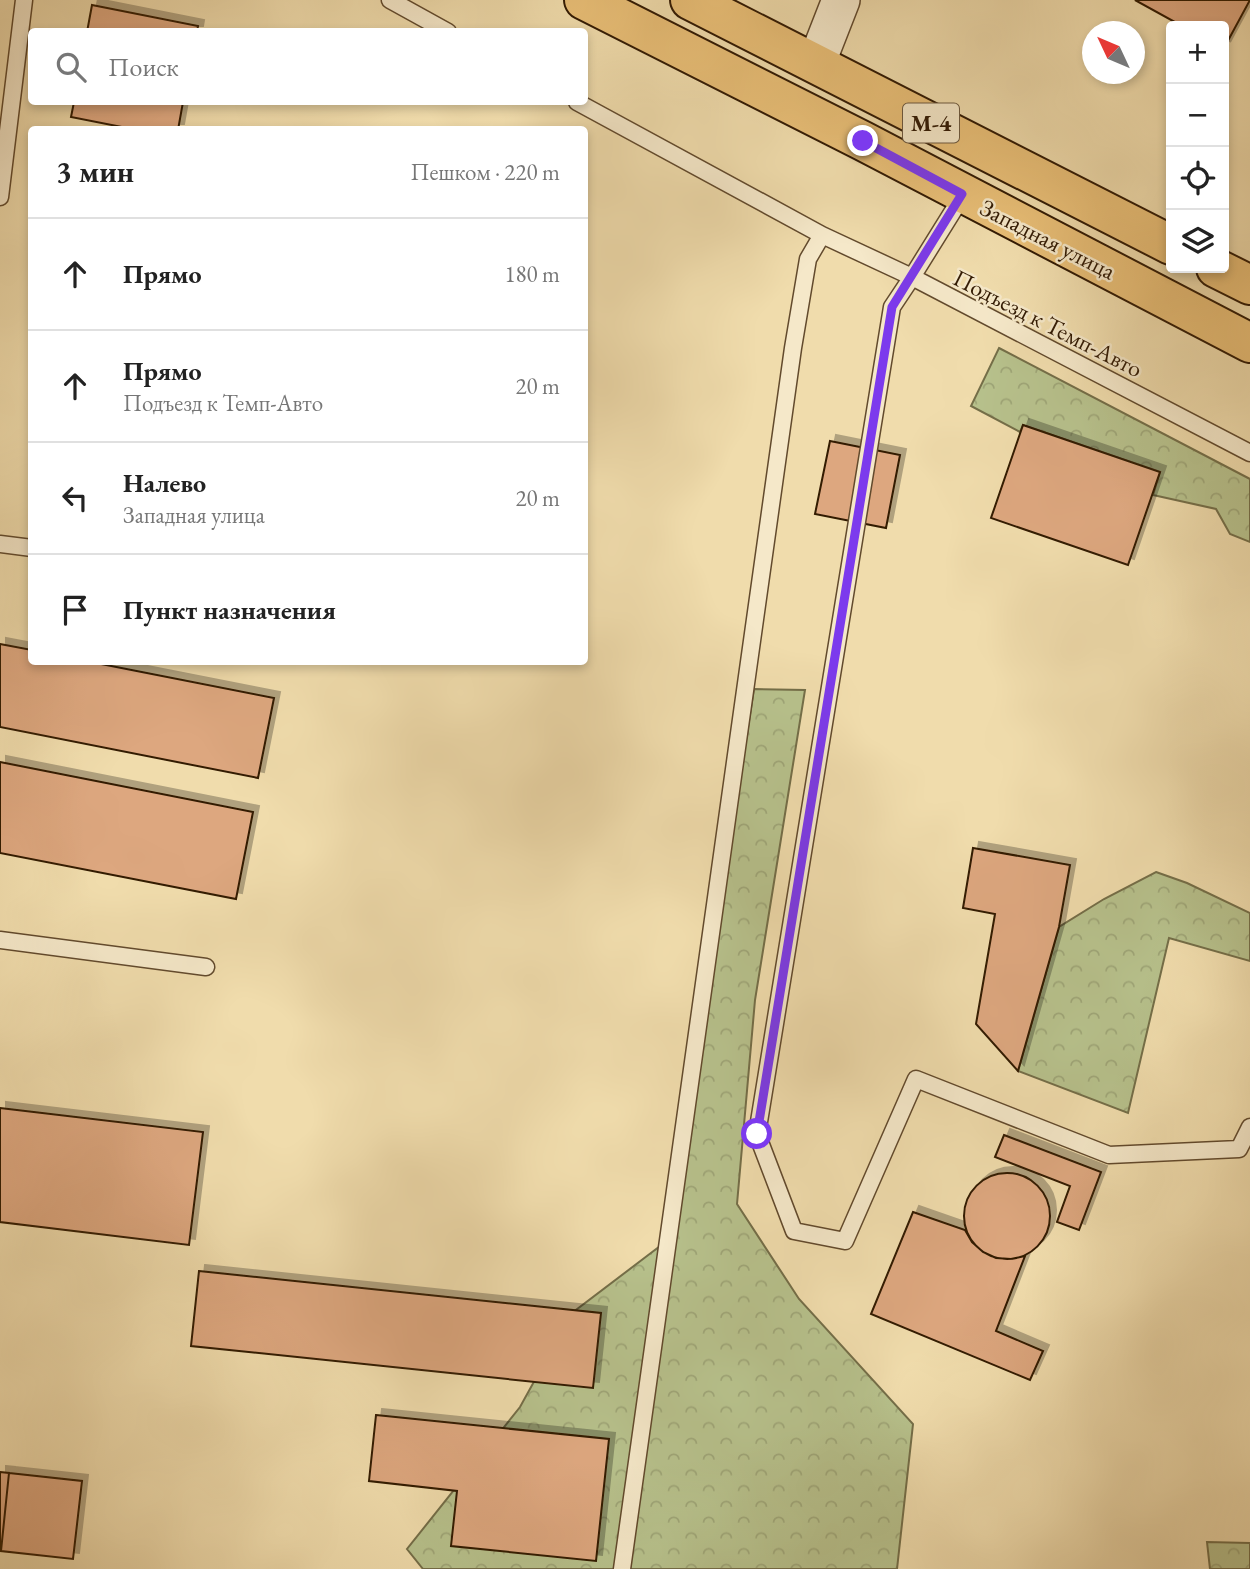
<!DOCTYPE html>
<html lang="ru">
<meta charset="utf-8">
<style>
:root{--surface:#fff;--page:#f6f6f6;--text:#222;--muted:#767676;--line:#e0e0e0}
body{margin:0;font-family:"EB Garamond",serif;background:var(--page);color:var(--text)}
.controls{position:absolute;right:21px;top:21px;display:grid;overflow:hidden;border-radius:7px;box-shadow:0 4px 10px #0003}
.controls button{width:63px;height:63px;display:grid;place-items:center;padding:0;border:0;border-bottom:2px solid var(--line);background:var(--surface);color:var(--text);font:35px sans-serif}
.compass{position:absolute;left:1082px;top:21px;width:63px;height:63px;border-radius:50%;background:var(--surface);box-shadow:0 4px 10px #0003;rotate:314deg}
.stop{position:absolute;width:21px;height:21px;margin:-16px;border:5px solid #7c3aed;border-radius:50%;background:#fff}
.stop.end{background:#7c3aed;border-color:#fff;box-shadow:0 2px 7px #0008}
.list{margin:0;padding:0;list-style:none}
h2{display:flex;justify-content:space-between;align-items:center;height:91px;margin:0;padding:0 28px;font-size:30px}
h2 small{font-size:23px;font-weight:400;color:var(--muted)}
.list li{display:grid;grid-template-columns:46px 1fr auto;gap:21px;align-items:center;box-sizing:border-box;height:112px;padding:0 28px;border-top:2px solid var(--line)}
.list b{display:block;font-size:26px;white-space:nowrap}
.list p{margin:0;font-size:23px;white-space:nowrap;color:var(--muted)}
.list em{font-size:23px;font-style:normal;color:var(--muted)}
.icon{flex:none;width:38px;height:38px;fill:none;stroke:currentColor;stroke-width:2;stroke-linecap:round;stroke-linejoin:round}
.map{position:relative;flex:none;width:1250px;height:1569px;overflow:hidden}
.search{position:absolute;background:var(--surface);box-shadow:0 4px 10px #0003;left:28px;top:28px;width:560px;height:77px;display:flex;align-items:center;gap:18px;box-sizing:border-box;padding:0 24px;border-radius:7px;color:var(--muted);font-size:26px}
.panel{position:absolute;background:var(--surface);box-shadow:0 4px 10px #0003;left:28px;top:126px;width:560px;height:539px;border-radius:7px}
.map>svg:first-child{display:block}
.forest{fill:url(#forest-crowns);stroke:#746e48;stroke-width:2}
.building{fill:#dda77f;stroke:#321a03;stroke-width:2;filter:url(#shadow)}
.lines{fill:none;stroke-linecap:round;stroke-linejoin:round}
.service-casing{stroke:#624a2d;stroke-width:19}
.tertiary-casing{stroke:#624a2d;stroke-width:40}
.primary-casing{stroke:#321a03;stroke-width:42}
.service{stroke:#f5e8c9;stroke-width:16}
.tertiary{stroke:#f5e8c9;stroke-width:37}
.primary{stroke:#e8be76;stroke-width:38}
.route{stroke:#7c3aed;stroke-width:9}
.labels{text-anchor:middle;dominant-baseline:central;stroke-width:5;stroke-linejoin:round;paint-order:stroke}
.shield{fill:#f5e8c9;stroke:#6c583e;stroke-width:2}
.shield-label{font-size:23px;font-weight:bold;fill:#321a03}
.street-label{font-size:24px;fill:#321a03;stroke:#f5e8c9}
</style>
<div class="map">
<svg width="1250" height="1569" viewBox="0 0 1250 1569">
<defs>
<pattern id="forest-crowns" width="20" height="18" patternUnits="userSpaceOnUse" patternTransform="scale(1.75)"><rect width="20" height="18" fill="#b7c18c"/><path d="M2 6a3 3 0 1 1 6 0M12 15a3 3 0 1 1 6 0" fill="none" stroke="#9ea577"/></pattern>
<filter id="shadow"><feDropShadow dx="6" dy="-6" stdDeviation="0" flood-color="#0004"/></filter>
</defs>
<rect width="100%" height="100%" fill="#f0dcac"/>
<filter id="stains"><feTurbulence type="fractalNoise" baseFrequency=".00286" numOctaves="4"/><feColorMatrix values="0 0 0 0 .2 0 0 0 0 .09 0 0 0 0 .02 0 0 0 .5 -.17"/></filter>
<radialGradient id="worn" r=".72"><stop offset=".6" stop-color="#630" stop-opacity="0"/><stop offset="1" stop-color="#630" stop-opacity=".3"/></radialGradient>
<!-- forest -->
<path class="forest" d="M999,348L1250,479V542L1230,534L1216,509L1153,495L1160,472L1023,425L1020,432L971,406Z
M754,689L805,690L755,1000L737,1204L799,1299L913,1424L897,1569H423L407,1549L520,1407L572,1313L668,1240Z
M1156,872L1187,883L1250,913V961L1169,938L1128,1113L1018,1071L1059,927L1104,899Z
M1207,1542L1250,1543V1569H1210Z"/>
<!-- building -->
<path class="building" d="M1135,0H1250L1224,48V26H1182Z
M92,5L198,26L197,32H87Z
M74,102H183L178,130H137L71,117Z
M1023,425L1160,472L1128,565L991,518Z
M830,441L900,455L886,528L815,514Z
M0,644L32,650V662H91L274,698L258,778L0,727Z
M0,762L253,812L236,899L0,853Z
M973,848L1070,865L1059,927L1018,1071L976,1024L995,914L963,908Z
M0,1108L203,1132L189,1245L0,1222Z
M1004,1135L1101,1172L1079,1230L1057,1222L1070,1186L995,1157Z
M964 1216a43 43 0 1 1 86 0a43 43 0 1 1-86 0Z
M913,1212L965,1230L972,1242L983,1252L996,1258L1011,1259L1025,1256L996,1331L1043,1351L1030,1380L871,1314Z
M199,1271L601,1313L593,1388L191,1346Z
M376,1415L609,1439L596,1561L451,1546L457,1491L369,1481Z
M0,1472L9,1473L1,1551H0Z
M9,1473L82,1481L73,1559L1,1551Z"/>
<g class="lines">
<defs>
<path id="service" d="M390,0L448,32
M577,102L822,235
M963,195L912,277L1250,453
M0,197L24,0
M0,544L32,548
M0,940L206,967
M622,1569L793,348L808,259L822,235L912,277L892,307L757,1134L794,1231L845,1241L916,1079L1109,1155L1239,1149L1250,1127"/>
<path id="tertiary" d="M816,64L841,0"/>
<path id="primary" d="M584,0L863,141L1250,343
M690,0L1171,245
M1216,268L1250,285"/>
</defs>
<!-- service casing -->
<use href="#service" class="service-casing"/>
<!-- tertiary casing -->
<use href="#tertiary" class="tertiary-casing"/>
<!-- primary casing -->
<use href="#primary" class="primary-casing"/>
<!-- service -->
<use href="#service" class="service"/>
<!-- tertiary -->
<use href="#tertiary" class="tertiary"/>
<!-- primary -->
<use href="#primary" class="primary"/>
</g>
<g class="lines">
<!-- route -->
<path class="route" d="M757,1134L892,307L962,194L863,141"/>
</g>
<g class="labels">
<!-- shield labels -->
<rect class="shield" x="903" y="103.5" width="56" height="39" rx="5"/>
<g class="shield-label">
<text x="931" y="123">М-4</text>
</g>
<!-- street labels -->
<g class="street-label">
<text transform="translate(1048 239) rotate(27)">Западная улица</text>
<text transform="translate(1048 323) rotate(27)">Подъезд к Темп-Авто</text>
</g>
</g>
<rect width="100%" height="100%" filter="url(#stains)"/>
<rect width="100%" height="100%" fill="url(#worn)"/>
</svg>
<div class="controls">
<button>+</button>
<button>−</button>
<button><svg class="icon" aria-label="locate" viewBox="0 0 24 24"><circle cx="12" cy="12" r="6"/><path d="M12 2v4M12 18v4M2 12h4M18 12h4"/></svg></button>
<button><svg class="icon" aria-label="layers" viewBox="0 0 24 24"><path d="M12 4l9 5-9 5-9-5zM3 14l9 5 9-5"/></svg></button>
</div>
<svg class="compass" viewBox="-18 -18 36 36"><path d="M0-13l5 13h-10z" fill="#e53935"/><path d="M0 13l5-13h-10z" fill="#767676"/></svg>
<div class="stop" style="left:757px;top:1134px"></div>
<div class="stop end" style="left:863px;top:141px"></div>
<div class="search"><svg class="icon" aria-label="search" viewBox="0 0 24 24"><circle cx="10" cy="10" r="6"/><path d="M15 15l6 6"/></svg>Поиск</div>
<section class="panel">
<h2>3 мин<small>Пешком · 220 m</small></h2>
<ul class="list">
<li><svg class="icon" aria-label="ahead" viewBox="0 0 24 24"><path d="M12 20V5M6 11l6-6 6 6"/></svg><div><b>Прямо</b></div><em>180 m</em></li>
<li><svg class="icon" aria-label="ahead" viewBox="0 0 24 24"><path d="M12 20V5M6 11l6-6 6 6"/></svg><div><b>Прямо</b><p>Подъезд к Темп-Авто</p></div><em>20 m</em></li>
<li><svg class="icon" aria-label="left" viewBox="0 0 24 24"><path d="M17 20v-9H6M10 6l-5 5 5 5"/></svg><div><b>Налево</b><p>Западная улица</p></div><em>20 m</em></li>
<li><svg class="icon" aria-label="arrive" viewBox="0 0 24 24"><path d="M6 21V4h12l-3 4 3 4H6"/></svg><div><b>Пункт назначения</b></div></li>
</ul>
</section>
</div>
